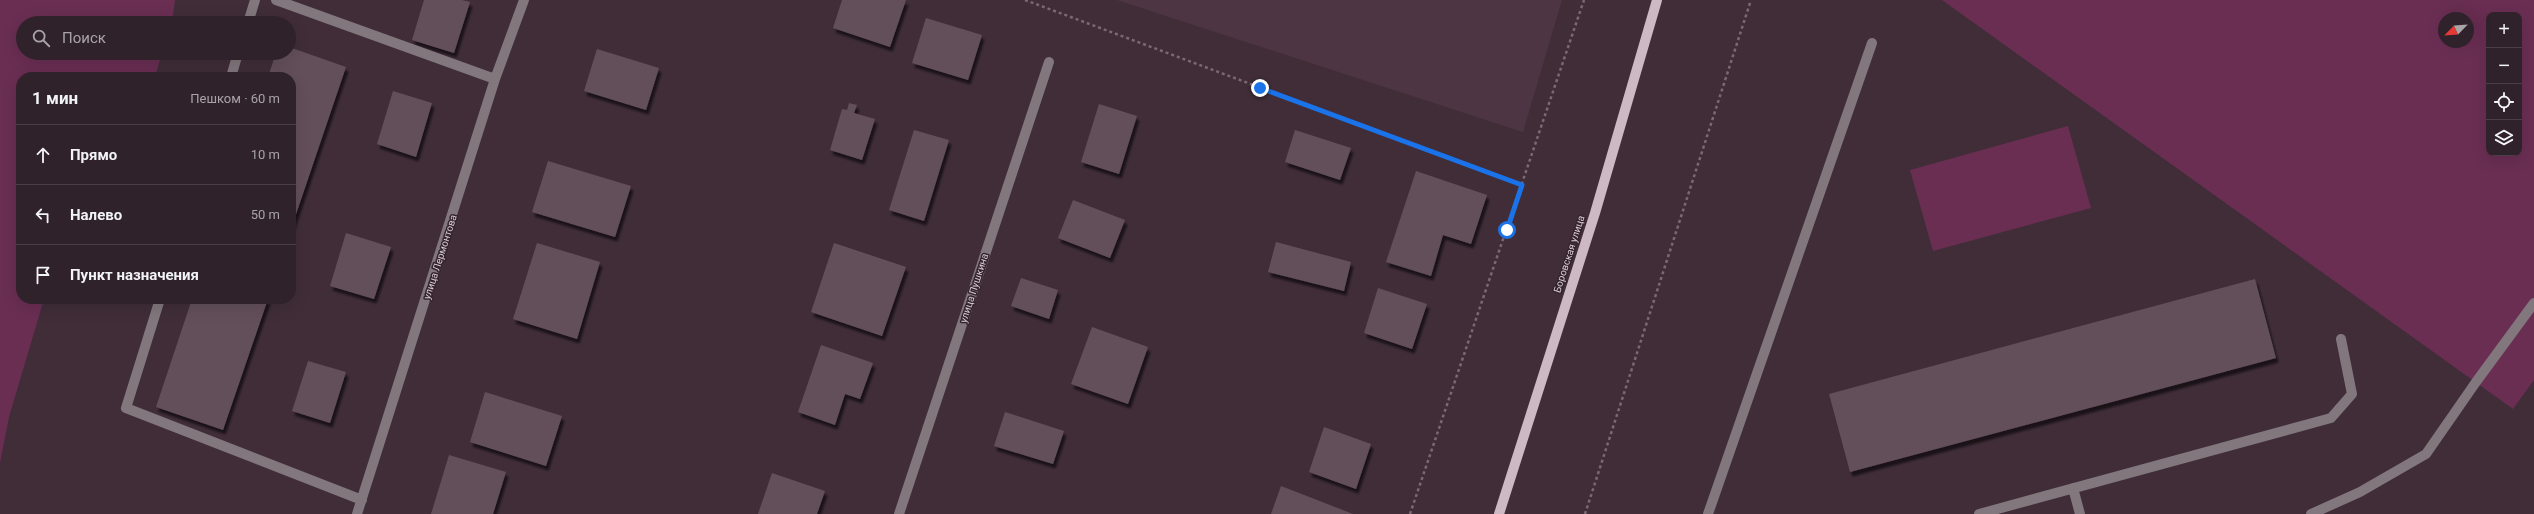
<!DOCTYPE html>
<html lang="ru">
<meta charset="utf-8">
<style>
:root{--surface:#30222a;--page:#3c2f36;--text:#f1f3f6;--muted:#a8a4a8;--line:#4b3f47}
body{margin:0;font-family:Roboto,sans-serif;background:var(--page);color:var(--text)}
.controls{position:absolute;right:12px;top:12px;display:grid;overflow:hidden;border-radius:8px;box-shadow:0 4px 16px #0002}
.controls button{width:36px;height:36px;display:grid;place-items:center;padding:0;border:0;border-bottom:1px solid var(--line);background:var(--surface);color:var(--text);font:20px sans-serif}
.compass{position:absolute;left:2438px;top:12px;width:36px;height:36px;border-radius:50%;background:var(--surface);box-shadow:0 4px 16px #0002;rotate:245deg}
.stop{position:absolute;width:12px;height:12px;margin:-9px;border:3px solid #1a73e8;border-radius:50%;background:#fff}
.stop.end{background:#1a73e8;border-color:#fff;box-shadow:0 1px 4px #0008}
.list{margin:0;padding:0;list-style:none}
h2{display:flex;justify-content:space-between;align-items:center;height:52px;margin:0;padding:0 16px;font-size:17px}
h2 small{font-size:13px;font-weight:400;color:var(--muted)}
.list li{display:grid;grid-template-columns:26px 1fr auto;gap:12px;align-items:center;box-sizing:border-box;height:60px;padding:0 16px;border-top:1px solid var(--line)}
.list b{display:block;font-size:15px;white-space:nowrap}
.list em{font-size:13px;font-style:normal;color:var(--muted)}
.icon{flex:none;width:22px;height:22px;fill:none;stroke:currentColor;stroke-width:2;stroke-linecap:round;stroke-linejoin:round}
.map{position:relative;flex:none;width:2534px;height:514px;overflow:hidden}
.search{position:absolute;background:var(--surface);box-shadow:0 4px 16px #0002;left:16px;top:16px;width:280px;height:44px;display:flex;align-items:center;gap:10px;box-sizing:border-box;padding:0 14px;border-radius:22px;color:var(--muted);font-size:15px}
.panel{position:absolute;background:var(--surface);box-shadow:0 4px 16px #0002;left:16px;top:72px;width:280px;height:232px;border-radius:16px}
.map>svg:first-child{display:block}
.built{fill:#4e3543}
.green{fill:#6a2e53;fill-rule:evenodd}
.building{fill:#634f5a;filter:url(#shadow)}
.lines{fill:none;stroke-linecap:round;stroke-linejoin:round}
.path{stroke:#7a6973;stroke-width:2.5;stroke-dasharray:3 3;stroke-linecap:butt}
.minor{stroke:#81777c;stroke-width:10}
.major{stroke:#cdb9c3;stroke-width:10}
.route{stroke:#1a73e8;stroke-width:5}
.labels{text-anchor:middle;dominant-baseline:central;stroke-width:3;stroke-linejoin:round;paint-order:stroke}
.street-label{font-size:10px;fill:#d9cdd3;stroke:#35242d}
</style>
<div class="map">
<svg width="2534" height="514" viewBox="0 0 2534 514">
<defs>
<filter id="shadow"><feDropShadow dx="2.5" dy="4.5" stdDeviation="1" flood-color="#0009"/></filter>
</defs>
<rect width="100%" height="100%" fill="#402d38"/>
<!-- built -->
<path class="built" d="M1117,0H1562L1523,132Z"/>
<!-- green -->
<path class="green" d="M0,0H175L172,23H23V53H162L155,77H21V299H44L9,417L0,463Z
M1942,0H2534V380L2513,409ZM2489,15H2519V153H2489ZM2444,18H2468V42H2444Z
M2068,126L2091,208L1933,251L1910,170Z"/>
<!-- building -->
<path class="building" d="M424,0H462L470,2L454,53L412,40Z
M842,0H906L890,47L833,28Z
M926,18L982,35L968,80L912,63Z
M289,47L346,67L291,229V77H268L276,53H289Z
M597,49L659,68L646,110L584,91Z
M393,91L432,103L416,157L377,144Z
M849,103L857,105L854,113L875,119L862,160L830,150L842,109L847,110Z
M1099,104L1137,116L1119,174L1081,162Z
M914,130L949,140L924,221L889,210Z
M1295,130L1351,148L1340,180L1285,162Z
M548,161L631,186L615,237L532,212Z
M1416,171L1487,195L1471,244L1443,235L1431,276L1386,262Z
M1073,200L1125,220L1110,258L1058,238Z
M346,233L391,247L374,299L330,286Z
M1276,242L1351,262L1344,291L1268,272Z
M537,243L600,262L577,339L513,319Z
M834,243L906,267L882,336L811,312Z
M1021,278L1058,290L1049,319L1011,306Z
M2255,279L2276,358L1850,472L1829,394Z
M1378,288L1427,304L1412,349L1364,333Z
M192,299H268L223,430L156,407Z
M1092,327L1148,347L1128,404L1071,384Z
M821,345L873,363L860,399L845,394L835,425L798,412Z
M308,361L346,372L330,423L292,411Z
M485,392L562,416L546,466L470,442Z
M1005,412L1064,431L1053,464L994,446Z
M1324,427L1371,444L1356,489L1309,472Z
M449,455L506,472L493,514H431Z
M772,473L825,491L817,514H758Z
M1281,486L1353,514H1271Z"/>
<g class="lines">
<!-- path -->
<path class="path" d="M1025,0L1522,185
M1410,514L1584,0
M1585,514L1751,0"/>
<!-- minor -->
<path class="minor" d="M276,0L495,79
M248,23L255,0
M231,77L238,53
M160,299L126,408L362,500
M2073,488L2080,514
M357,514L495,79L524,0
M899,514L1049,62
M1708,514L1872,43
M1979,514L2331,418L2352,394L2341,339
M2311,514L2360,492L2426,454L2476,382L2534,303"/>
<!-- major -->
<path class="major" d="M1499,514L1595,213L1657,0"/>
</g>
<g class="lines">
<!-- route -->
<path class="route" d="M1260,88L1522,185L1507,230"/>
</g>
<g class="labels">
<!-- street labels -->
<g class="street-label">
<text transform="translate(1569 254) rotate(-72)">Боровская улица</text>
<text transform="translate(440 257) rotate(-72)">улица Лермонтова</text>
<text transform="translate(974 288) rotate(-72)">улица Пушкина</text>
</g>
</g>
</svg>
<div class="controls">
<button>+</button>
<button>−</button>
<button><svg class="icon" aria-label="locate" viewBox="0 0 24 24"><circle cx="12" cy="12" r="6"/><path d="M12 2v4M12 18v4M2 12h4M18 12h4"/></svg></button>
<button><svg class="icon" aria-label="layers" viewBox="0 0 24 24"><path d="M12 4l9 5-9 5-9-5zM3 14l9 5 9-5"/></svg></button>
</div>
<svg class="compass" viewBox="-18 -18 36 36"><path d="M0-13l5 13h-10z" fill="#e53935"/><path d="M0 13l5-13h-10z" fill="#a8a4a8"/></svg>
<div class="stop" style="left:1507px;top:230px"></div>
<div class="stop end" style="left:1260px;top:88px"></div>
<div class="search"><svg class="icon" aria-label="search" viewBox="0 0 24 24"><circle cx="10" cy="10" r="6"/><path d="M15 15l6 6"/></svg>Поиск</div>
<section class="panel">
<h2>1 мин<small>Пешком · 60 m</small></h2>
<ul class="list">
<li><svg class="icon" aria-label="ahead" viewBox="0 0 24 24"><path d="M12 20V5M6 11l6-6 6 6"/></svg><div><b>Прямо</b></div><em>10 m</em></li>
<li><svg class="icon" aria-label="left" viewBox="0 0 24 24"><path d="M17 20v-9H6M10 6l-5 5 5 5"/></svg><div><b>Налево</b></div><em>50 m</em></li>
<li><svg class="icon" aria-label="arrive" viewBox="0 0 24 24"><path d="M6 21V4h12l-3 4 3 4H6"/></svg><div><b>Пункт назначения</b></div></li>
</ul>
</section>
</div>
